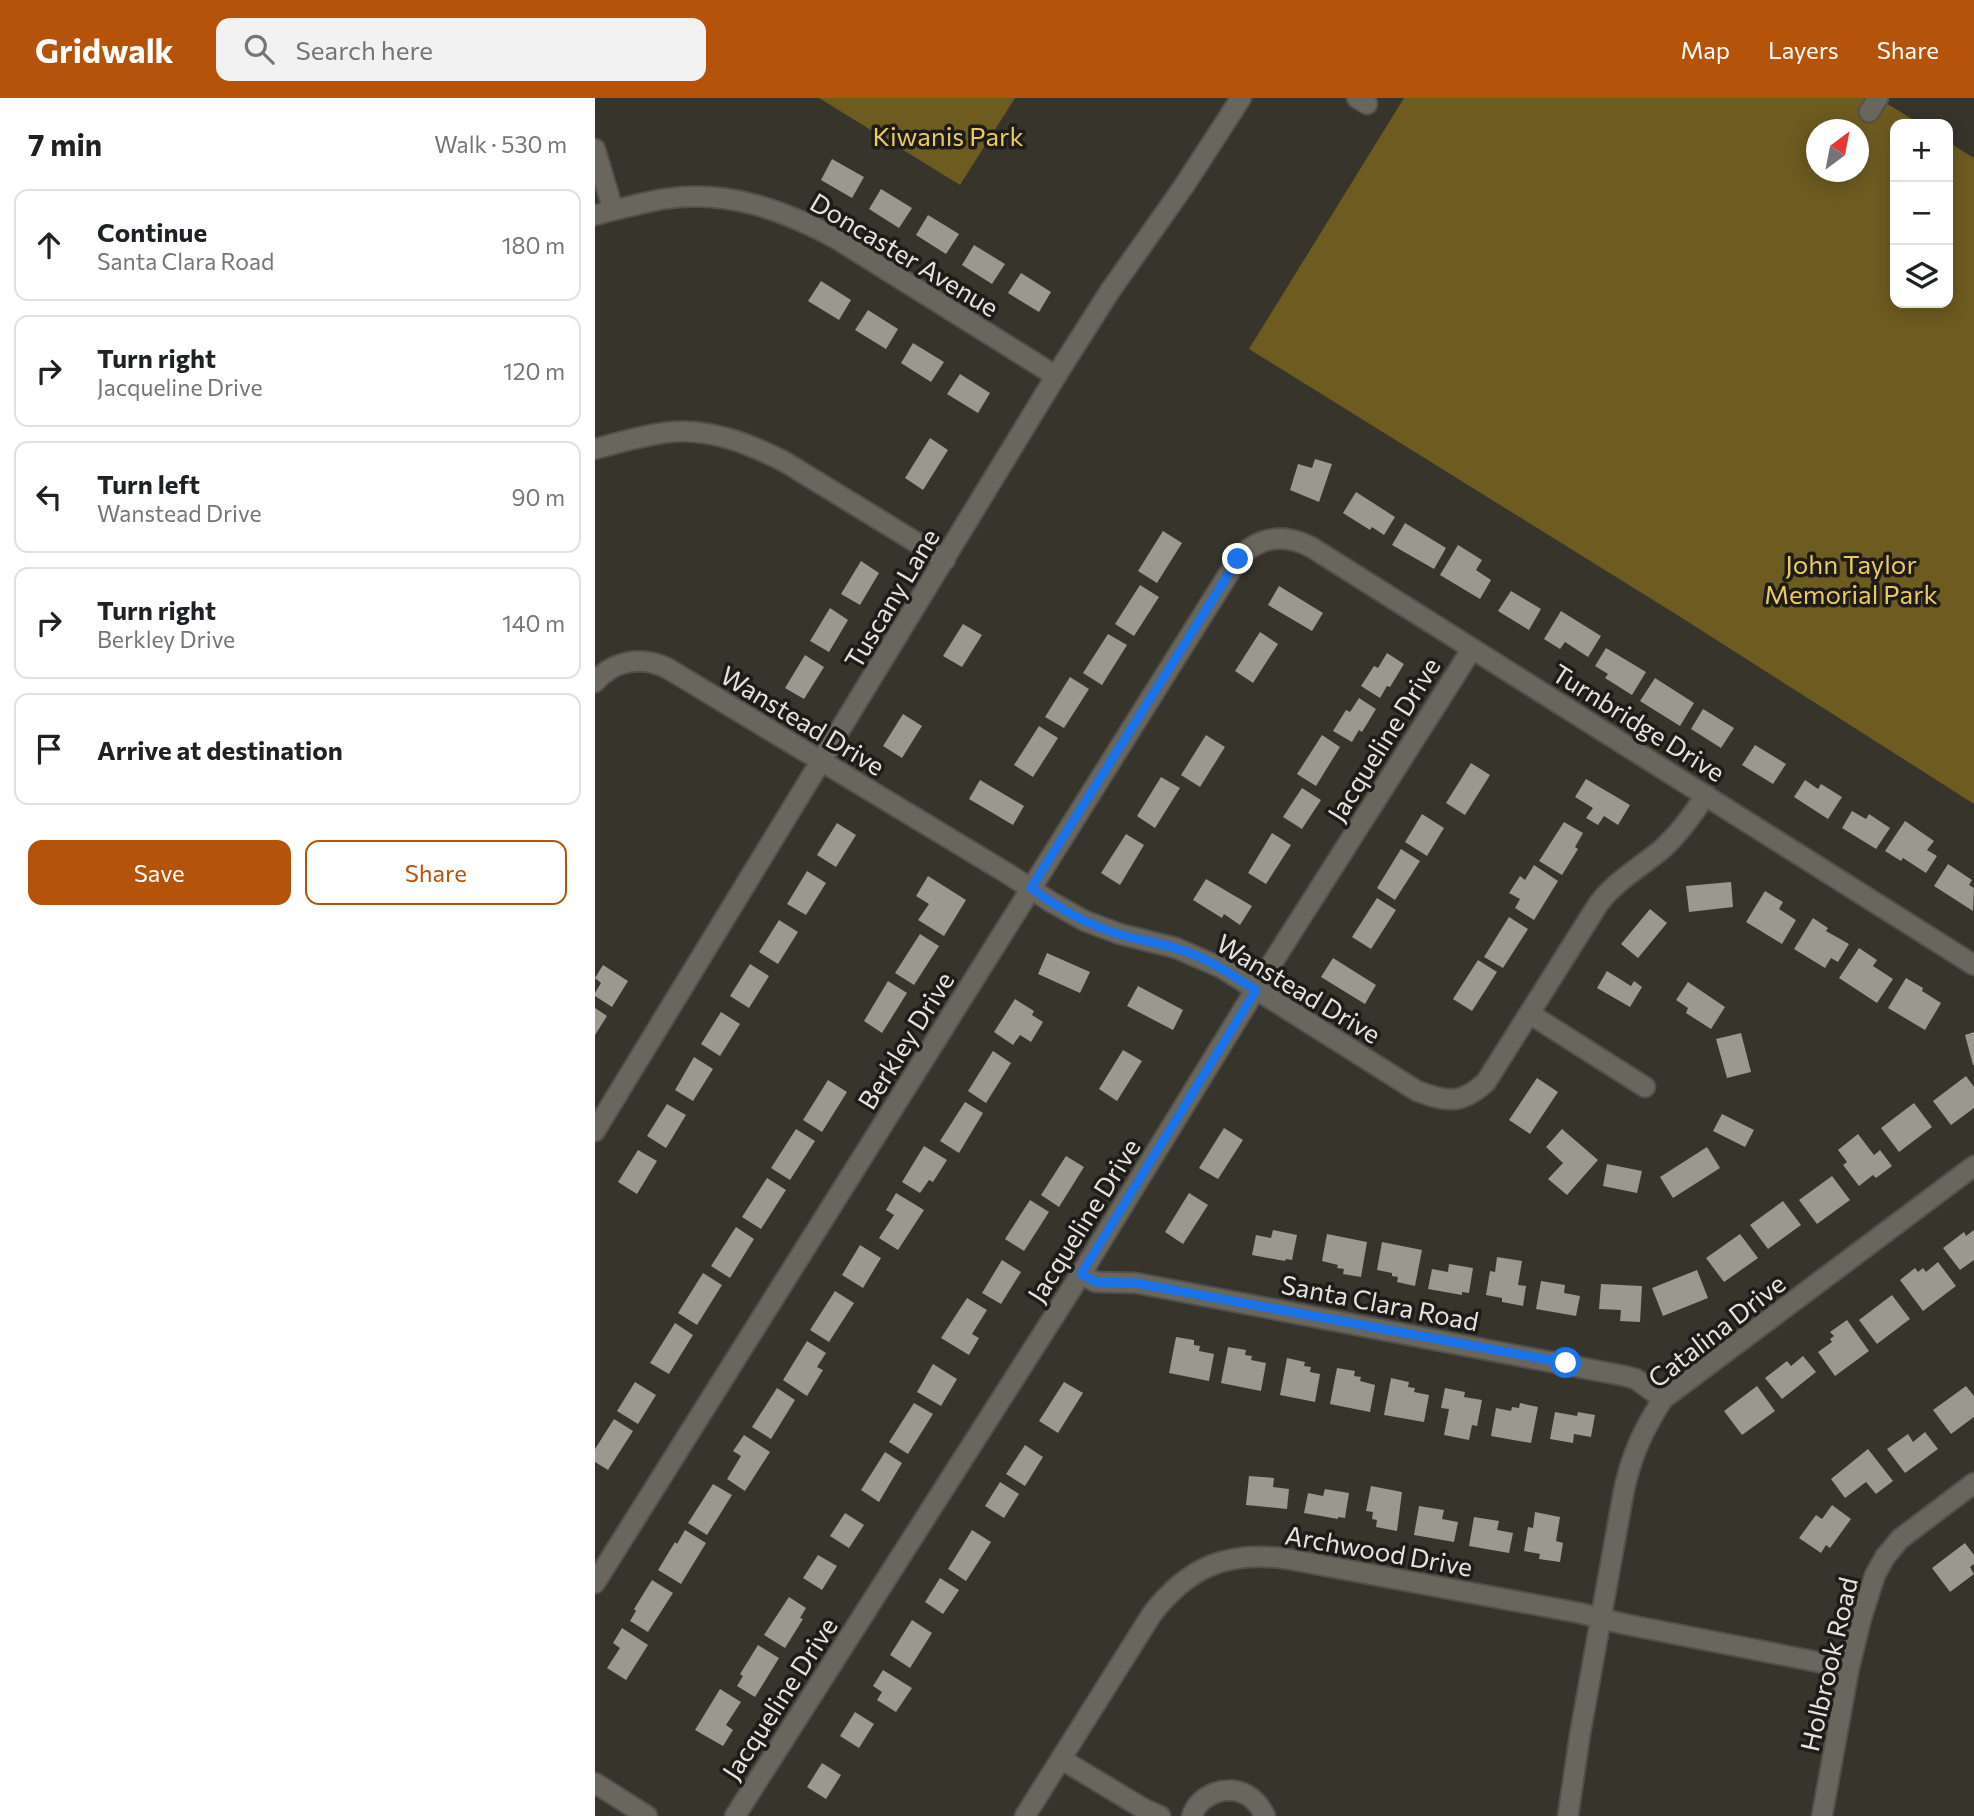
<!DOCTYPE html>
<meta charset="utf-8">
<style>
:root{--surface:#fff;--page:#f2f2f2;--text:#202124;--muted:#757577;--line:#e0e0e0;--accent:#b45309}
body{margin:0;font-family:Commissioner,sans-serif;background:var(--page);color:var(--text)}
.controls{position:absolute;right:21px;top:21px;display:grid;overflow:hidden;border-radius:14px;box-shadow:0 4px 18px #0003}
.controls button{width:63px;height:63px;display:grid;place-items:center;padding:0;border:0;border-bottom:2px solid var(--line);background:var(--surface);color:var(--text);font:35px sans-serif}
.compass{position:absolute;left:1211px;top:21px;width:63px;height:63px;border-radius:50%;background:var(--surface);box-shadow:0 4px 18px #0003;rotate:32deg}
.stop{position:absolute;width:21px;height:21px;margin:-16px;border:5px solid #1a73e8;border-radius:50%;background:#fff}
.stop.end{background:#1a73e8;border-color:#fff;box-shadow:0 2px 7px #0008}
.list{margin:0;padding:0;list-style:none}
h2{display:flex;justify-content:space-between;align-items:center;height:91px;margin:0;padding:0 28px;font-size:30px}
h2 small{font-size:23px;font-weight:400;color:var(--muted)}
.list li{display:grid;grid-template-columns:46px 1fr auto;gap:21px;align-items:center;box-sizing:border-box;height:112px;margin:0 14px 14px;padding:0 14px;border:2px solid var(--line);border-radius:14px}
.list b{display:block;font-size:26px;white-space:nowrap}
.list p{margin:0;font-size:23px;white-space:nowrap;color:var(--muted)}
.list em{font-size:23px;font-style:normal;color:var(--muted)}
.actions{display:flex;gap:14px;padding:21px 28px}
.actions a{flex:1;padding:16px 0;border:2px solid var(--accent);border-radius:14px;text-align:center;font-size:24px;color:var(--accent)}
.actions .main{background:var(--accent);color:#fff}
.icon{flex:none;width:38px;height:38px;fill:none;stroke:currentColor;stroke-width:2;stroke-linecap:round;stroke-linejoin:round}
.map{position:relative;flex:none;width:1379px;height:1718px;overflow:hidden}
header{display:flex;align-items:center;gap:42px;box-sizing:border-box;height:98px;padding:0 35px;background:var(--accent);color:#fff}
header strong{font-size:33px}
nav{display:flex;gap:38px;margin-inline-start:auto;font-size:24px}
.search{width:490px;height:63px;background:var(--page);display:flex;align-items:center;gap:18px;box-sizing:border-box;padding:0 24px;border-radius:14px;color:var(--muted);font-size:26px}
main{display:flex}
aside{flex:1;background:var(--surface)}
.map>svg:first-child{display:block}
.green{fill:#6d5b20;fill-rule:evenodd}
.building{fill:#9b988d}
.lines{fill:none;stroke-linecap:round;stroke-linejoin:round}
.minor-casing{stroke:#525049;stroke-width:23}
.minor{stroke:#69665d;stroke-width:19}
.route{stroke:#1a73e8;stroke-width:9}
.labels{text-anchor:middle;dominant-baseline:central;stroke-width:7;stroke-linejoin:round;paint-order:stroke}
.park-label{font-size:26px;fill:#ecca5f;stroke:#1d1c18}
.street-label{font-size:26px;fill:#e5e3de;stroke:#1d1c18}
</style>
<header>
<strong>Gridwalk</strong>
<div class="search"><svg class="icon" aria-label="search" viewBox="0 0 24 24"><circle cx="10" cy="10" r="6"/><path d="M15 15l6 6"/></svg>Search here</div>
<nav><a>Map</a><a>Layers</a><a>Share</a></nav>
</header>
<main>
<aside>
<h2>7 min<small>Walk · 530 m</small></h2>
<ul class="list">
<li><svg class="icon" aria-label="ahead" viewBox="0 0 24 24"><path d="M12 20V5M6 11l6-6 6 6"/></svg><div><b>Continue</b><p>Santa Clara Road</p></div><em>180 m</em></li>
<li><svg class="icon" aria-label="right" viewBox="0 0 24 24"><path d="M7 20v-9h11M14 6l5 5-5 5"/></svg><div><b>Turn right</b><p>Jacqueline Drive</p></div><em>120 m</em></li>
<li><svg class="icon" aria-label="left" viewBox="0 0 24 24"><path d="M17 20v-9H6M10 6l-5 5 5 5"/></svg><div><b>Turn left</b><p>Wanstead Drive</p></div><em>90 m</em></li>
<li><svg class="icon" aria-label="right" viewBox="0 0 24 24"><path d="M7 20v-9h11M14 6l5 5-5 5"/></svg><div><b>Turn right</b><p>Berkley Drive</p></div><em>140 m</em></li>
<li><svg class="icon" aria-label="arrive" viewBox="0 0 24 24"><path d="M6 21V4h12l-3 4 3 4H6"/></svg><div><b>Arrive at destination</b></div></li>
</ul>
<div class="actions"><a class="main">Save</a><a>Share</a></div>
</aside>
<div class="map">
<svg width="1379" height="1718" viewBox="0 0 1379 1718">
<rect width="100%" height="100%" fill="#37342c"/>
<!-- green -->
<path class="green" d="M224,0H420L365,87Z
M809,0H1283L1325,26H1300V205H1353V44L1379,60V706L1087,520L654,251ZM1222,32H1264V74H1222Z"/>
<!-- building -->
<path class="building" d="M237,61L269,79L257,100L226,82Z
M286,91L317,110L304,130L274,111Z
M333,117L364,136L351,156L321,137Z
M379,147L410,166L397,186L367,167Z
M426,175L456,194L444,214L413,195Z
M226,183L256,202L244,222L213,203Z
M273,212L303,231L291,251L260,232Z
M318,245L349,264L336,284L306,265Z
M365,276L395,295L383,315L352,296Z
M335,340L353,352L328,392L310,380Z
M720,361L737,366L724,404L695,392L703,366L717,370Z
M761,394L800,419L789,437L777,429L775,432L748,415Z
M810,425L851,450L839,471L797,447Z
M568,433L587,445L562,485L543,473Z
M863,447L887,462L881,472L896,482L885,501L845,477Z
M266,463L284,475L265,507L246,496Z
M545,487L564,499L539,538L520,526Z
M684,488L728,515L717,533L673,507Z
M916,493L946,511L934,532L903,513Z
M235,510L253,522L234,554L215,543Z
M966,513L1006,538L993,559L970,544L965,551L949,541Z
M368,526L387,537L367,569L348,558Z
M665,534L683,546L658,585L640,573Z
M513,536L532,547L507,587L488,575Z
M1011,550L1051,574L1037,597L1010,580L1013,576L1000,568Z
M792,555L809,566L795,589L792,588L785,600L766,588L779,568L783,570Z
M210,557L229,569L209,601L190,590Z
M475,579L494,591L469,630L450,619Z
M1060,580L1099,605L1085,628L1045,603Z
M764,600L781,611L767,634L764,632L757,644L738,633L751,612L755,614Z
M1108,611L1139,630L1126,650L1096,631Z
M308,616L327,628L307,660L288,648Z
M444,628L463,640L438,679L419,667Z
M611,637L630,649L605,689L586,677Z
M727,637L745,649L721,688L702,676Z
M1160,647L1191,666L1178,686L1147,667Z
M876,665L895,677L870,717L851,705Z
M566,679L585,690L560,730L542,718Z
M991,681L1035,707L1023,727L1009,718L1003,727L991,720L998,710L980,699Z
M385,682L429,708L418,727L374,701Z
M1210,682L1223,691L1226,686L1247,699L1233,721L1199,699Z
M707,690L726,702L707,731L688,719Z
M1257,713L1271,721L1274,716L1295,730L1281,751L1247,730Z
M827,716L849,730L832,758L810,744Z
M1310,723L1339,743L1332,752L1342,758L1331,775L1308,760L1306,763L1290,753Z
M969,724L988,735L980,749L983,751L967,777L944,763Z
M242,725L261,737L241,769L222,757Z
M677,735L696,747L671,786L653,775Z
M531,736L549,747L525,787L506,775Z
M806,751L825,763L800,802L782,790Z
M1353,766L1377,782L1374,787L1379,790L1378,813L1339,788Z
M939,767L963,783L939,822L920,810L925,801L914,795L925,778L930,782Z
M212,773L231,785L211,817L192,806Z
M333,778L371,802L349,838L323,822L334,806L321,798Z
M611,781L657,808L645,827L629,816L627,820L598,802Z
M1136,784L1138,809L1094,814L1091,788Z
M1170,793L1188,804L1184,811L1201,822L1187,846L1151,824Z
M782,800L801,812L776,851L757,839Z
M1055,811L1072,825L1043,860L1026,846Z
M914,819L933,831L908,870L889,859Z
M1218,820L1233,830L1231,833L1254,846L1243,864L1236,860L1230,870L1199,851Z
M184,822L203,834L183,866L164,854Z
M325,836L344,848L319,887L300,875Z
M1264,850L1282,862L1278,868L1298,881L1282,905L1244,880Z
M452,855L495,874L485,895L443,876Z
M738,860L781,887L770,906L726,879Z
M883,862L902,874L877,913L858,901Z
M155,866L174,878L154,910L135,898Z
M8,867L33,883L17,909L0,898V895L6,885L0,880Z
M1012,873L1036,888L1039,883L1047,889L1035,909L1002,890Z
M1311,880L1328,890L1327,893L1346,905L1330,932L1293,910Z
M293,883L312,895L287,935L269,923Z
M1093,884L1130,909L1116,931L1091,915L1093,910L1081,902Z
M543,888L588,912L578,932L532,908Z
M420,901L439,913L437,917L448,924L436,944L425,937L418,947L399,934Z
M0,910L12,918L0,937Z
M126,914L145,926L125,958L106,946Z
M1379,934V967H1378L1370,937Z
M1146,935L1156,974L1132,980L1121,941Z
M528,952L547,963L522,1003L504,991Z
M398,953L416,965L391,1005L373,993Z
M99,959L118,971L98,1003L80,992Z
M1371,978L1379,989V1010L1356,1027L1338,1003Z
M942,980L963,994L935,1036L914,1022Z
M233,982L252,994L227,1034L208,1022Z
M370,1004L388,1015L364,1055L345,1043Z
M1319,1005L1337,1029L1304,1054L1286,1030Z
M72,1006L91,1017L71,1050L52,1038Z
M1127,1016L1159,1032L1150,1049L1118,1033Z
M629,1030L648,1042L623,1081L604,1070Z
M201,1031L220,1043L195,1082L176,1070Z
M967,1031L1003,1062L972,1097L953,1081L968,1065L951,1049Z
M1263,1036L1279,1057L1285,1052L1297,1068L1281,1080L1278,1077L1264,1088L1248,1067L1252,1064L1243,1052Z
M329,1048L352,1062L338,1084L334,1082L325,1095L307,1084Z
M1112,1049L1125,1070L1078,1100L1065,1079Z
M43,1052L62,1063L42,1096L23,1084Z
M471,1058L489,1069L464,1109L446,1097Z
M1012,1066L1047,1073L1042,1095L1008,1088Z
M1237,1078L1255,1102L1222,1126L1204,1102Z
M172,1080L191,1092L166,1131L147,1119Z
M301,1095L329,1112L303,1152L284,1140L299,1117L291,1112Z
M594,1095L613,1107L588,1146L570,1134Z
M435,1102L454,1114L429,1153L410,1141Z
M1188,1103L1206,1127L1173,1151L1155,1127Z
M141,1129L159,1141L135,1180L116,1168Z
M678,1132L702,1137L697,1162L691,1161L690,1163L657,1157L661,1137L676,1140Z
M1379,1132V1162L1365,1172L1348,1150L1369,1134L1371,1138Z
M732,1136L772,1144L766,1179L748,1176L749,1171L742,1170L743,1167L727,1163Z
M1145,1136L1163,1160L1129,1184L1111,1160Z
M787,1144L827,1152L820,1188L802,1184L803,1179L797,1178V1175L782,1172Z
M265,1147L286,1160L268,1190L247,1177Z
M902,1159L927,1163L923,1187L931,1188L928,1208L907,1204V1200L891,1197L895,1173L900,1174Z
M407,1162L426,1174L406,1206L387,1195Z
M1343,1164L1361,1188L1328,1213L1305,1182L1320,1170L1323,1174L1328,1170L1331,1174Z
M854,1166L878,1170L874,1195L867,1194V1197L833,1191L837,1171L853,1174Z
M1102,1172L1113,1200L1068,1218L1057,1190Z
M108,1175L127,1187L102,1227L83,1215Z
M946,1183L970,1187L969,1195L985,1198L981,1218L941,1211Z
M1006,1186L1047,1188L1045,1224L1025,1223L1026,1212L1004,1211Z
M240,1193L259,1205L234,1244L215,1232Z
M1297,1197L1315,1221L1282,1246L1264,1222Z
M372,1200L392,1212L377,1236L384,1240L374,1257L346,1240Z
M1252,1222L1274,1253L1240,1278L1223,1254L1237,1244L1235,1241L1239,1238L1235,1234Z
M80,1225L98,1237L74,1276L55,1265Z
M581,1239L599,1242V1247L605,1248L604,1253L619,1256L614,1283L574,1275Z
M212,1243L231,1255L222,1269L228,1272L212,1298L188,1282Z
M633,1249L651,1252L650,1257L657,1258L656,1262L671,1265L666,1293L626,1285Z
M1208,1258L1221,1274L1187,1301L1170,1280L1192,1263L1196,1268Z
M692,1260L710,1264L709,1268L716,1269L715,1274L725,1276L720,1304L685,1297Z
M338,1266L362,1281L346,1308L322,1294Z
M742,1270L760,1273L759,1278L766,1279L765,1283L780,1287L775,1314L735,1306Z
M796,1280L814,1284L813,1289L820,1290L819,1294L834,1297L829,1324L789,1317Z
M40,1284L61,1297L43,1326L22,1313Z
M469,1284L488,1295L463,1335L444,1323Z
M1162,1288L1180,1313L1147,1337L1129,1313Z
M1371,1288L1379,1298V1319L1356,1336L1338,1312Z
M182,1290L200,1302L176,1341L157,1329Z
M850,1290L870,1294L869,1299L887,1302L882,1328L877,1327L874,1342L849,1337L854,1311L846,1310Z
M319,1305L338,1316L313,1356L294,1344Z
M925,1305L943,1309L936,1345L896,1338L901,1310L916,1313L917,1309L924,1310Z
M960,1314L982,1318L983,1314L1000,1317L996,1339L979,1336L978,1345L955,1341Z
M19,1321L38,1333L13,1372L0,1364V1351Z
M1330,1334L1343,1351L1310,1375L1292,1351L1313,1336L1318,1344Z
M149,1337L175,1354L150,1393L132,1381L146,1358L138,1353Z
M430,1347L448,1359L430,1388L411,1376Z
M1273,1351L1298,1383L1281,1396L1271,1384L1250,1400L1236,1381Z
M290,1354L307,1365L284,1404L266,1392Z
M654,1378L679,1380L678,1389L694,1391L692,1411L651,1407Z
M405,1384L424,1396L409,1420L390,1408Z
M118,1386L137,1397L112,1437L93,1425Z
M776,1388L807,1394L802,1433L781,1429L782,1422L777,1421L778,1414L771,1413Z
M730,1391L754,1395L750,1420L743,1419V1421L709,1415L713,1395L728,1398Z
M1237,1407L1256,1421L1235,1450L1231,1447L1226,1455L1204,1440L1221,1417L1227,1421Z
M824,1408L849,1412L847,1421L863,1424L859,1444L819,1437Z
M940,1414L965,1419L961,1443L968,1445L965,1464L944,1461L945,1456L929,1453L933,1429L938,1430Z
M250,1415L269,1427L254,1450L235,1438Z
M879,1419L904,1423L902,1432L918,1435L914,1455L874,1448Z
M90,1432L111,1445L86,1486L63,1472L80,1444L82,1446Z
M377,1432L396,1444L371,1483L353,1471Z
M1370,1445L1379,1457V1466L1375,1469L1379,1476L1355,1494L1337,1470Z
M223,1457L242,1468L227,1492L208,1480Z
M345,1480L364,1492L348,1516L330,1504Z
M57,1482L78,1495L53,1534L35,1523L41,1513L39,1511Z
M194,1499L211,1510L205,1520L208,1521L190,1550L169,1537Z
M317,1522L337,1535L315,1570L295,1557Z
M27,1530L53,1547L31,1582L12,1570L25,1550L18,1545Z
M163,1547L184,1560L160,1599L142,1588L148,1578L145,1576Z
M288,1572L317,1590L301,1614L282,1602L287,1594L278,1588Z
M125,1591L146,1604L131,1627L138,1632L128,1648L100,1632Z
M260,1614L279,1626L264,1650L245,1638Z
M227,1665L246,1677L231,1701L212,1689Z"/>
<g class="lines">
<defs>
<path id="minor" d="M762,0L772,6
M1274,14L1283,0
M0,51L18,112
M0,117C23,111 46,105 69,101C131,91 189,112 242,141L461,278
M0,351C25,344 49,337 75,334C115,330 155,346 190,364L350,462
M0,584C19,562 46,558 72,570L415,777L456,804L490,823L525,836L581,850L627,870L822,993C852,1004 866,1007 891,984L1004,805C1021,783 1044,770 1066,752C1084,736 1098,716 1111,697
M935,916L1050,989
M0,1033L461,278L515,193L589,88L646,0
M486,1176L501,1184L541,1185L1030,1278L1041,1281L1068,1301
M0,1485L643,461C664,438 689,435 716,449L1379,867
M466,1661L549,1711L565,1718
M0,1685L52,1718
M140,1718L486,1176L672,873L877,551
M430,1718L557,1516C593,1469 633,1452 693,1461L985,1515L1029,1526L1254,1570
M597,1718C604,1696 632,1686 652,1697C661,1702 666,1710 670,1718
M973,1718L985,1636L1029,1392C1037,1356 1048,1332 1068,1301L1379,1068
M1227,1718L1254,1570L1266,1521L1280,1477L1290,1459L1305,1441L1379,1385"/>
</defs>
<!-- minor casing -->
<use href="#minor" class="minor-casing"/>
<!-- minor -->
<use href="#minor" class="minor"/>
</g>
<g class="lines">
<!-- route -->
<path class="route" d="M643,461L436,790C463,810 494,828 527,837C544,842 562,844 580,850C609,858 635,876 661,892L486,1176L501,1184L541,1185L971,1265"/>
</g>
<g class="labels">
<!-- park labels -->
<g class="park-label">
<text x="353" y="37">Kiwanis Park</text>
<text x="1256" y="465">John Taylor<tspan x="1256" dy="30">Memorial Park</tspan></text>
</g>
<!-- street labels -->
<g class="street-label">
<text transform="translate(310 156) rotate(31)">Doncaster Avenue</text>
<text transform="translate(296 500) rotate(-59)">Tuscany Lane</text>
<text transform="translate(208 622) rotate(31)">Wanstead Drive</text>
<text transform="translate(1044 624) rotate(32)">Turnbridge Drive</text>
<text transform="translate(788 641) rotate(-58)">Jacqueline Drive</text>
<text transform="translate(704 890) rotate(31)">Wanstead Drive</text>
<text transform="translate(310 942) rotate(-58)">Berkley Drive</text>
<text transform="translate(488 1122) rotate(-58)">Jacqueline Drive</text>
<text transform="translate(785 1204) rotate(11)">Santa Clara Road</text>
<text transform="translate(1121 1232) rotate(-38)">Catalina Drive</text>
<text transform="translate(784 1452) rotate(10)">Archwood Drive</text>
<text transform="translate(1233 1566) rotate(-77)">Holbrook Road</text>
<text transform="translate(184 1600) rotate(-57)">Jacqueline Drive</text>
</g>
</g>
</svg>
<div class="controls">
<button>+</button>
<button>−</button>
<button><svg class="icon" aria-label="layers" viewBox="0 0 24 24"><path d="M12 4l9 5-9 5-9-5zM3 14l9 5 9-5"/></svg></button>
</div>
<svg class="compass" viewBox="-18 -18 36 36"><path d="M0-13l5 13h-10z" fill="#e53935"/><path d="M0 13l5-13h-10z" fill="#757577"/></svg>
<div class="stop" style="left:971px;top:1265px"></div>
<div class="stop end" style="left:643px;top:461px"></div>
</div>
</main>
